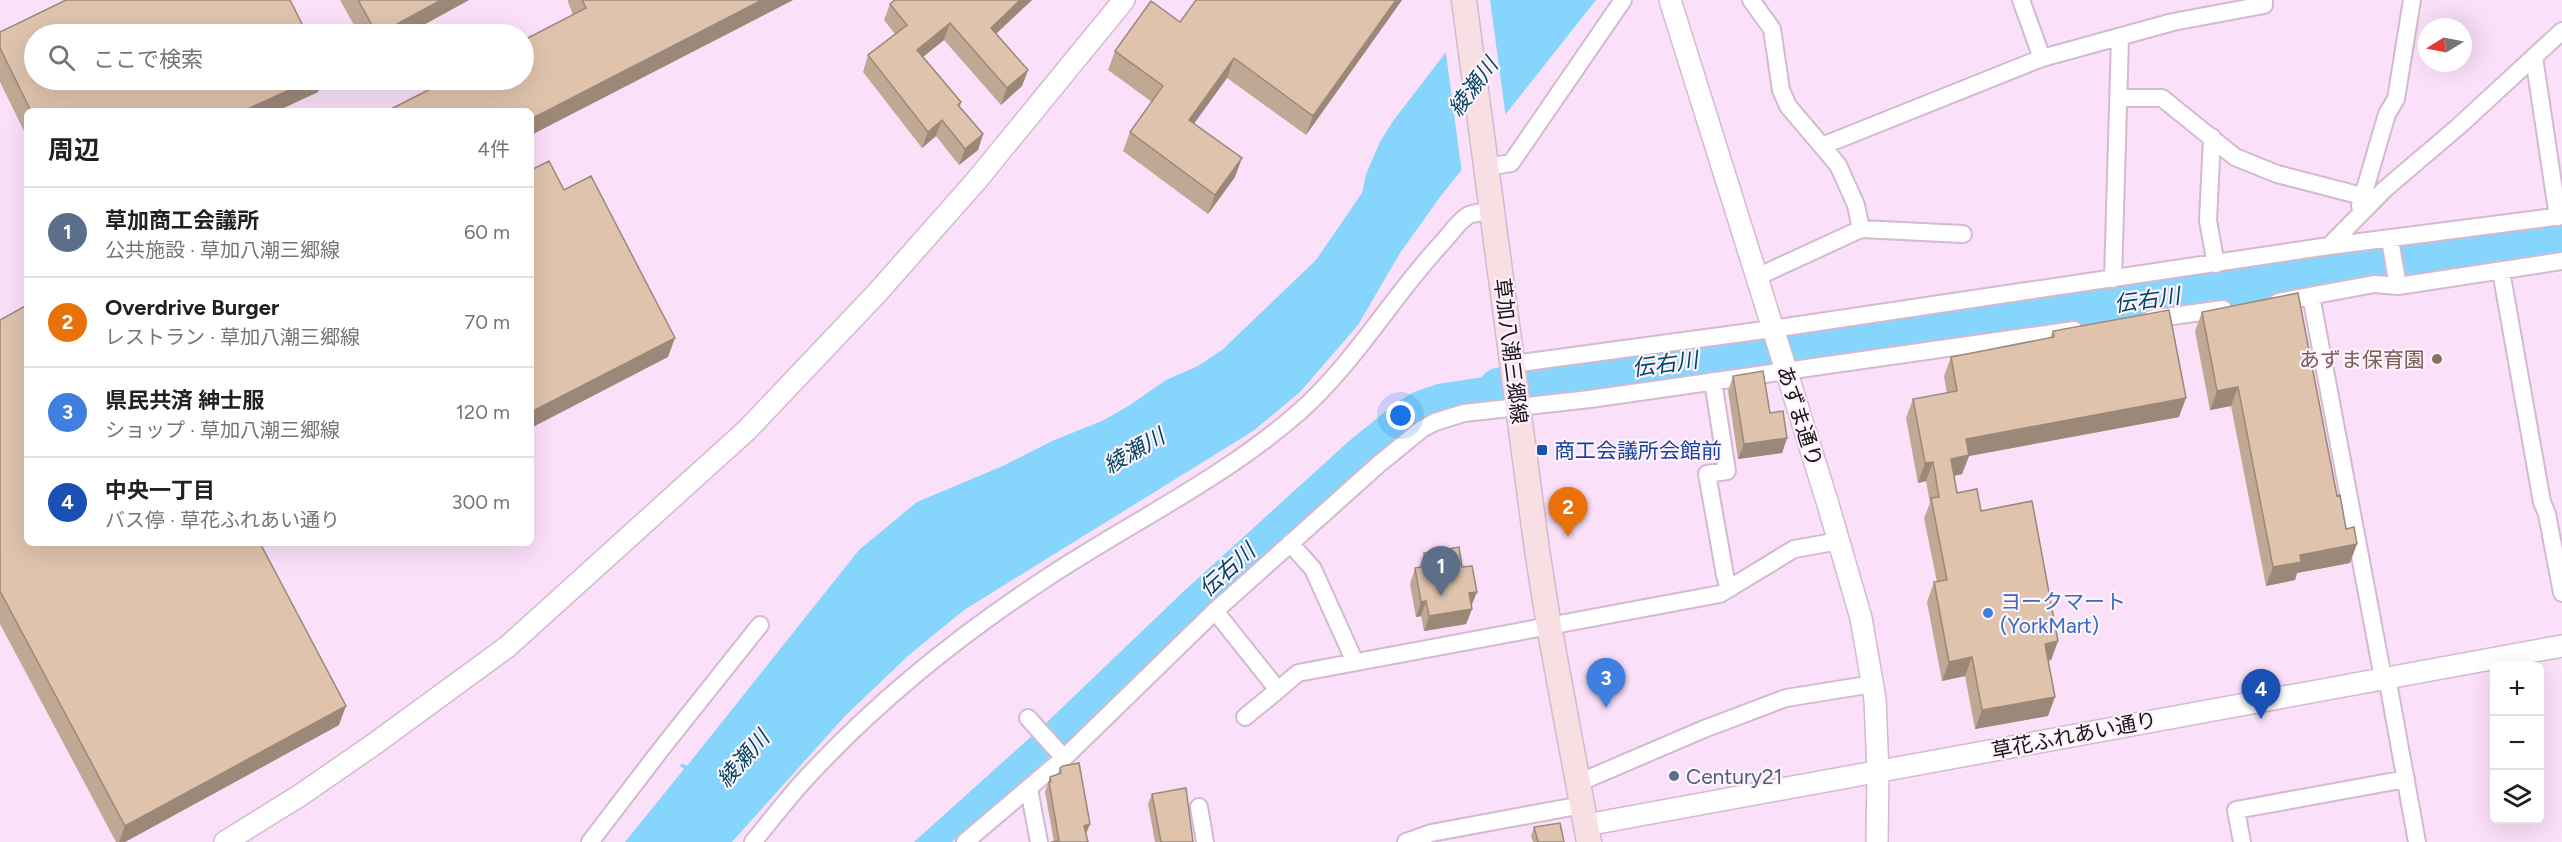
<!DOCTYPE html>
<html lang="ja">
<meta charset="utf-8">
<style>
:root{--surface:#fff;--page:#f2f2f2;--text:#202124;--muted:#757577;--line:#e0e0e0;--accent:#1a73e8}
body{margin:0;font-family:Figtree,"Noto Sans JP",sans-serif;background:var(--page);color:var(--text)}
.controls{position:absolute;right:18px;bottom:18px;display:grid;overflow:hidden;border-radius:9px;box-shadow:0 6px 24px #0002}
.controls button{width:54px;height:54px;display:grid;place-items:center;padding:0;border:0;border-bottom:2px solid var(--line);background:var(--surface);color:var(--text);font:30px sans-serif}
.compass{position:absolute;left:2418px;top:18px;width:54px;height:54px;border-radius:50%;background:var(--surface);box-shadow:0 6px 24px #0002;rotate:260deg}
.you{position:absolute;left:1401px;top:416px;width:21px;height:21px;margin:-15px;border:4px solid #fff;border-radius:50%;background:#1a73e8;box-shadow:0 0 0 9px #1a73e833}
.badge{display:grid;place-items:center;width:39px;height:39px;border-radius:50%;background:var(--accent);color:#fff;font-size:20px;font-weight:700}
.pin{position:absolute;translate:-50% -50px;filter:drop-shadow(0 2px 3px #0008)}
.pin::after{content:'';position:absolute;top:32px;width:21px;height:18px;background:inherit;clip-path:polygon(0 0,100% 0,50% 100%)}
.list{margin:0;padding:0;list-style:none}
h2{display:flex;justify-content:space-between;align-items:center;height:78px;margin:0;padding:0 24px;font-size:26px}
h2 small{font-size:20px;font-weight:400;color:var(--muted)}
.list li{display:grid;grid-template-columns:39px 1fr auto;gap:18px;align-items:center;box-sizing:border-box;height:90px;padding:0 24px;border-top:2px solid var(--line)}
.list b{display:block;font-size:22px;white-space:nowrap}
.list p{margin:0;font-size:20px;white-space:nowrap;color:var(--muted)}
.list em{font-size:20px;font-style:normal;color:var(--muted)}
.icon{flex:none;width:33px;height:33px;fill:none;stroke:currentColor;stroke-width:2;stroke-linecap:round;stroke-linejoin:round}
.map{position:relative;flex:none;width:2562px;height:842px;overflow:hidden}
.search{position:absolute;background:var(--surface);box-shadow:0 6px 24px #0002;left:24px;top:24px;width:510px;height:66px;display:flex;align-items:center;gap:15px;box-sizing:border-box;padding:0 21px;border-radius:33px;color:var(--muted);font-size:22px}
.panel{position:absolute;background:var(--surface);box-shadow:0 6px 24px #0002;left:24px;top:108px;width:510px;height:438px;border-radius:9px}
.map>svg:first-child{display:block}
.water{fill:#86d5fc}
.pier{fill:#fae0f9}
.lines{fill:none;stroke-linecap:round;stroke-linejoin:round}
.river{stroke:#86d5fc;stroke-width:38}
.minor-casing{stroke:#d3b9d2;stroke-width:20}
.tertiary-casing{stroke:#d3b9d2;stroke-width:24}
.secondary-casing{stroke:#d3b9d2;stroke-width:27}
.minor{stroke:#fff;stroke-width:16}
.tertiary{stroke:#fff;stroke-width:21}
.secondary{stroke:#f7dfe3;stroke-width:24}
.wall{fill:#c0a895}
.shaded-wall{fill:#9c8879}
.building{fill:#dfc3ad;stroke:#9c8879;stroke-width:1.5}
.education-dot{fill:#8d6e63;stroke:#fef3fd;stroke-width:2}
.transit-dot{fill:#1a4fb4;stroke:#fef3fd;stroke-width:2}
.shop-dot{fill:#3f7fe0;stroke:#fef3fd;stroke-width:2}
.service-dot{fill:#5c6f8a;stroke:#fef3fd;stroke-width:2}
.labels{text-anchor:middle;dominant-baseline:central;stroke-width:4.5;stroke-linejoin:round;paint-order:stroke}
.street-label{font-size:21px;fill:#1b121a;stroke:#fef3fd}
.education-label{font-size:21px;fill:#785e54;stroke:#fef3fd;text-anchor:end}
.transit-label{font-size:21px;fill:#164399;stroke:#fef3fd;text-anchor:start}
.shop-label{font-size:21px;fill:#366cbe;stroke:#fef3fd;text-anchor:start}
.service-label{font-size:21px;fill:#4e5e75;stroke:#fef3fd;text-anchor:start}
.water-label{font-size:22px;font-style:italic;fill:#004660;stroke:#fef3fd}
</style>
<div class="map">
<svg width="2562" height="842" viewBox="0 0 2562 842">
<rect width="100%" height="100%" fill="#fae0f9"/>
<!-- water -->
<path class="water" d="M1486,0H1596L1440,197L1400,253L1358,325L1300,392L1253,431L964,610L909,655L845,716L732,842H625L684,769L680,766L682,763L687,766L859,550L917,502L1005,465L1052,441L1102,421L1130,405L1166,380L1198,366L1222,350L1316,260L1362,193L1366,174L1380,142L1393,121Z
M1545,368L1549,395L1445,409L1423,419L1391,442L1236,581L1067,742L952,842H914L1044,725L1184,591L1349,441L1396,403L1414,392L1437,384Z"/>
<!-- pier -->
<path class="pier" d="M1482,0H1490L1506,118L1462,174L1445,46Z
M1537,368L1541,396L1493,403L1489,375Z"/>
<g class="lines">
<!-- river -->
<path class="river" d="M1498,387L1585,377L2256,285L2562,240"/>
<defs>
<path id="minor" d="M1751,0L1772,29L1781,90L1788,106L1838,165L1856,205L1861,229
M2021,0L2042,58
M2534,57L2558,217
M2119,98H2162L2235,157L2277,174L2362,196
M2212,137L2208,221L2216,264
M1822,146L2042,58L2173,22L2264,5V0
M1487,167L1511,163L1623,0
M2360,206L2387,114L2396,99L2412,0
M2390,240L2398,286
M2329,246L2385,189L2459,126L2562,31
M2501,271L2542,502L2547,514L2562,593
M1757,277L1861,229L1963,234
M2113,279L2120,38
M2311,296L2383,678
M2278,302L2374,284L2398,286L2562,261
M2151,319L2223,309
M1513,364L1772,329L2329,246L2562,216
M1713,381L1727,471L1707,474L1725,575L1729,589
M1290,543L1313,569L1355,662
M1215,611L1379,464L1422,429L1435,422L1464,413L1590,399L2074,330
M2387,677L2417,842
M1245,717L1278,690
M1028,718L1064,758
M1578,783L1704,729L1786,698L1873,684
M1029,789L1039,842
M1199,807L1205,842
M590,842L662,748L760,625
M753,842C772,819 790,795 810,774C879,700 957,637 1042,581C1126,525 1221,480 1298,413C1354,364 1391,298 1441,244C1449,236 1459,220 1469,215C1475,212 1486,212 1493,211
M965,842L1064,758L1215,611L1278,690L1298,673L1720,594L1794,549L1839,541
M1406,842L1431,833L1582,805
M2242,842L2236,810L2406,779"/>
<path id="tertiary" d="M1670,0L1827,501L1861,618L1875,699L1878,772L1877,842
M1586,825L2562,646
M225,842L299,796L373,745L507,647L747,430L877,293L976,181L1124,0"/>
<path id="secondary" d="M1464,0L1537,550L1549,626L1589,842"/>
</defs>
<!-- minor casing -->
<use href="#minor" class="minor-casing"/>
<!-- tertiary casing -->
<use href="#tertiary" class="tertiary-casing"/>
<!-- secondary casing -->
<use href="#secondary" class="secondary-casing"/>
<!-- minor -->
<use href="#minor" class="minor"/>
<!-- tertiary -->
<use href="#tertiary" class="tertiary"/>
<!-- secondary -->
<use href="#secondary" class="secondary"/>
</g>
<!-- wall -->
<path class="wall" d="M340,0H469L407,34H359Z
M568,0H793L531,135V111L573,15L568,2Z
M895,0H1032L996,34L1028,70L1022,86L1001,105L944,40L923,56L961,102L960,107L983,134L978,150L959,165L936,136L922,148L863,72L868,55L895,34L884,20L890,4Z
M1402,0L1306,135L1227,78L1194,123L1235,177L1208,214L1123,151L1130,132L1152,102L1108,70L1115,51L1180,22Z
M0,32L318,92L277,111H27V137L0,82Z
M2202,312L2350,563L2297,573L2295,580L2266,586L2231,406L2210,410L2195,331Z
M0,320L339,725L125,842H116L0,624Z
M2053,331L2179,417L1969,456L1962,474L1954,476L1957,493L1981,511L2058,641L2051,660L2048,661V716L1975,729L1965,676L1942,681L1927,602L1934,582H1937L1924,518L1930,503L1926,481L1918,483L1906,418L1913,399L1947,393L1944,376L1951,357L2050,338Z
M1733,376L1770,413L1787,438L1782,453L1738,459L1728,391Z
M1424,553L1471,607L1472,609L1466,624L1424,631L1421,616L1416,617L1410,584L1415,568H1419Z
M1060,768L1086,834L1054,842L1045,792L1050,777L1058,774Z
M1152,794L1193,842H1155L1148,804Z
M1534,827L1564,842H1533L1531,836Z"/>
<!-- shaded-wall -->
<path class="shaded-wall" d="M441,0H469L407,34H379Z
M762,0H793L531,135V119Z
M1020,0H1032L985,44L991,28Z
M1396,0H1402L1306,135L1313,116Z
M950,23L944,40L912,66L917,50Z
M1234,58L1227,78L1183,139L1189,120Z
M1028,70L1022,86L1001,105L1007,88Z
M311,80H323L318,92L277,111H243Z
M942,120L936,136L922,148L928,132Z
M983,134L978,150L959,165L965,149Z
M1242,158L1235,177L1208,214L1215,195Z
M675,338L668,357L531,428V412Z
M2238,387L2231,406L2210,410L2217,391Z
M2186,398L2179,417L1969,456L1962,474L1944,478L1951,459L1966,439Z
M1787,438L1782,453L1738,459L1744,444Z
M1933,462L1926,481L1918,483L1925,463Z
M2357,544L2350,563L2297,573L2295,580L2266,586L2273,567L2300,555Z
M1477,592L1471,607L1469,593Z
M1426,601L1421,616L1416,617L1421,602Z
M1472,609L1466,624L1424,631L1429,616Z
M2058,641L2051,660L2038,663L2045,644Z
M1972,657L1965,676L1942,681L1949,662Z
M2055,697L2048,716L1975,729L1982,710Z
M346,706L339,725L125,842H119L125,826Z
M1090,824L1086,834L1084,826Z"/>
<!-- building -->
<path class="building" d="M66,0H290L307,34H34V80H311L243,111H31L0,48V32Z
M358,0H441L379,34H377Z
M582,0H762L531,119V111H387L448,80H524V40L586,8Z
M895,0H1020L991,28L1028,70L1007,88L950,23L917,50L961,102L958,105L983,134L965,149L942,120L928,132L868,55L907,25L890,4Z
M1196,0H1396L1313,116L1234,58L1189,120L1242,158L1215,195L1130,132L1163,86L1115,51L1151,1L1180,22Z
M549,161L564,190L591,176L675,338L531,412V170Z
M2298,293L2337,496L2340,495L2346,529L2354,527L2357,544L2300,555L2301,562L2273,567L2238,387L2217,391L2202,312Z
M27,305V543H260L346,706L125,826L0,591V320Z
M2169,310L2186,398L1966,439L1969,455L1951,459L1957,493L1977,489L1981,511L2032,501L2058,641L2045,644L2055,697L1982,710L1972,657L1949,662L1934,582L1947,580L1931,498L1939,497L1933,462L1925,463L1913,399L1957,391L1951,357L2054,337L2053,331Z
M1763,371L1770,413L1783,411L1787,438L1744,444L1733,376Z
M1459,547L1462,567L1472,566L1477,592L1469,593L1472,609L1429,616L1426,601L1421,602L1415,568L1426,566L1424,553Z
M1079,763L1090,824L1084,826L1088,842H1051L1059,841L1049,782H1051L1050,777L1061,773L1060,768L1063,766Z
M1186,788L1193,842H1161L1152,794Z
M1560,823L1564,842H1538L1534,827Z"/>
<!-- markers -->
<circle class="education-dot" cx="2437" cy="359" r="6"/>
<rect class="transit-dot" x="1536" y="444" width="12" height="12" rx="3"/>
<circle class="shop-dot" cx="1988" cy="613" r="6"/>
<circle class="service-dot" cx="1674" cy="776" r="6"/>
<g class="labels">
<!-- street labels -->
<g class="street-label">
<text transform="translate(1511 351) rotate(83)">草加八潮三郷線</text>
<text transform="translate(1800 416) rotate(72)">あずま通り</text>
<text transform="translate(2074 735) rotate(-11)">草花ふれあい通り</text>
</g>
<!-- education labels -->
<g class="education-label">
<text x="2425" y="359">あずま保育園</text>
</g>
<!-- transit labels -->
<g class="transit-label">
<text x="1554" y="450">商工会議所会館前</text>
</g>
<!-- shop labels -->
<g class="shop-label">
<text x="2000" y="601">ヨークマート<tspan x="2000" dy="24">(YorkMart)</tspan></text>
</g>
<!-- service labels -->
<g class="service-label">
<text x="1686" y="776">Century21</text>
</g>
<!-- water labels -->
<g class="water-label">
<text transform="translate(1473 87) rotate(-53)">綾瀬川</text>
<text transform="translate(2147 300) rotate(-8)">伝右川</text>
<text transform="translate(1665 364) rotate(-8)">伝右川</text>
<text transform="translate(1134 451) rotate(-30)">綾瀬川</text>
<text transform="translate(1227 570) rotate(-42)">伝右川</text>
<text transform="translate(743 759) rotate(-49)">綾瀬川</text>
</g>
</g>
</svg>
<div class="controls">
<button>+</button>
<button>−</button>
<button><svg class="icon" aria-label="layers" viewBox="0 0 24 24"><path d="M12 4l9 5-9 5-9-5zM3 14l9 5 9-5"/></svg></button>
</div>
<svg class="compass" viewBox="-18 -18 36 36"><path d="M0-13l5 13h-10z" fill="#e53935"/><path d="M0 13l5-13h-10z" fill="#757577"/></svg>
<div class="you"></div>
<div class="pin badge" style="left:1441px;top:596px;background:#5c6f8a">1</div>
<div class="pin badge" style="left:1568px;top:537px;background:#e8710a">2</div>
<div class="pin badge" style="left:1606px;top:708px;background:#3f7fe0">3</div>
<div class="pin badge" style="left:2261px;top:719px;background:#1a4fb4">4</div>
<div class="search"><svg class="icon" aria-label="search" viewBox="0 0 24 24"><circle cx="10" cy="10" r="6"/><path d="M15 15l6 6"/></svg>ここで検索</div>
<section class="panel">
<h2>周辺<small>4件</small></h2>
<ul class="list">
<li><span class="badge" style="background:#5c6f8a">1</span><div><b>草加商工会議所</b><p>公共施設 · 草加八潮三郷線</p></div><em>60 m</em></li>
<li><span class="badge" style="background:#e8710a">2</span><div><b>Overdrive Burger</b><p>レストラン · 草加八潮三郷線</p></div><em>70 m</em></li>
<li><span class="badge" style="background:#3f7fe0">3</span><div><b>県民共済 紳士服</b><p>ショップ · 草加八潮三郷線</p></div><em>120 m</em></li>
<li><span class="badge" style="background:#1a4fb4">4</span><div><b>中央一丁目</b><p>バス停 · 草花ふれあい通り</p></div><em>300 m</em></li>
</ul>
</section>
</div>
